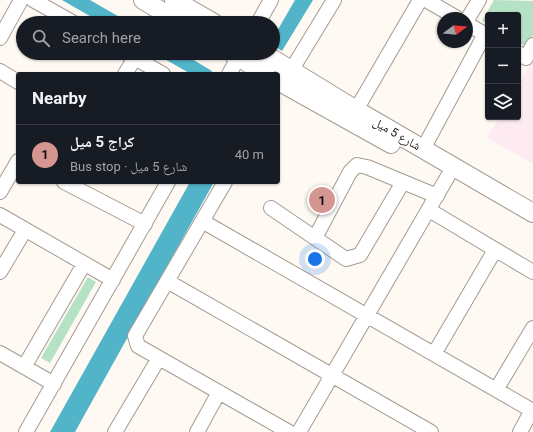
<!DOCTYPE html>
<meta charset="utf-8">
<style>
:root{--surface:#171b24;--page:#242831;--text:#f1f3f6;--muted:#9ea1a6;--line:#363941;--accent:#d59691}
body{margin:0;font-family:Roboto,"Noto Naskh Arabic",sans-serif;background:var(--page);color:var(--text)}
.controls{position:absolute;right:12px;top:12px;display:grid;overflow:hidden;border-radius:4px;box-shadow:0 1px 3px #0004}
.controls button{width:36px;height:36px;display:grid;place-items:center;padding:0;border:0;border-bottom:1px solid var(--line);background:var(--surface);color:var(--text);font:20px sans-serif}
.compass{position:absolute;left:437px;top:12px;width:36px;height:36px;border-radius:50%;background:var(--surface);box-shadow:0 1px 3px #0004;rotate:74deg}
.you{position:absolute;left:315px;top:259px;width:14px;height:14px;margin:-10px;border:3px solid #fff;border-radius:50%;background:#1a73e8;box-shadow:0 0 0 6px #1a73e833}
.badge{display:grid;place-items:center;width:26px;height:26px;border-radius:50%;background:var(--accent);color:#111;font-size:13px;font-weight:700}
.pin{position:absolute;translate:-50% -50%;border:2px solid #fff;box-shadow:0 1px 4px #0006}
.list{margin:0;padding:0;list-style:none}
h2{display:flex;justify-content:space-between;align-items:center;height:52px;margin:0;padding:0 16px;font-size:17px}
h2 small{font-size:13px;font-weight:400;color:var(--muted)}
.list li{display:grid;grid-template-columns:26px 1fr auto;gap:12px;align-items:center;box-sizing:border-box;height:60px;padding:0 16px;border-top:1px solid var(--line)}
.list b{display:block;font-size:15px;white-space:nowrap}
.list p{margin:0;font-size:13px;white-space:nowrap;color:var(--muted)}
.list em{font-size:13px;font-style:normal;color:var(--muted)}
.icon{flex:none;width:22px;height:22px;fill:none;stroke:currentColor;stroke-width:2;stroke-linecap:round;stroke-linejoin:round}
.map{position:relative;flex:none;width:533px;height:432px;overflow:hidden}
.search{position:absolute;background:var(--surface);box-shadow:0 1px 3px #0004;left:16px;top:16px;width:264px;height:44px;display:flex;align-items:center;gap:10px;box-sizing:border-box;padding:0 14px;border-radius:22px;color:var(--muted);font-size:15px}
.panel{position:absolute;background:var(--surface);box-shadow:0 1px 3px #0004;left:16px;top:72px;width:264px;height:112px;border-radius:4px}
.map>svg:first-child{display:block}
.education{fill:#feeaf1}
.green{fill:#b5e1c4}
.water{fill:#52b4c9}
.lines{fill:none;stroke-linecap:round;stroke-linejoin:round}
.minor-casing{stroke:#a49b92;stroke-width:16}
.major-casing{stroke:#a49b92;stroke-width:20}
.minor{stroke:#fff;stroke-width:14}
.major{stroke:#fff;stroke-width:18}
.labels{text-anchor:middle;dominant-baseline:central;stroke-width:3;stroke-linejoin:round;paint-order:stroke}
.street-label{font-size:12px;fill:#1a1714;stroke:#fff}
</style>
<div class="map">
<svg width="533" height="432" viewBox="0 0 533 432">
<rect width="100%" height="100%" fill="#fff9f3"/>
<!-- education -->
<path class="education" d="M533,59V164L487,138L500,117H518V85Z"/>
<!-- green -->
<path class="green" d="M494,0L533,1V35L526,47L518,42V15H488V24L482,21Z
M88,277L96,282L50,363L41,358Z"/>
<!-- water -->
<path class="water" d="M62,0H90L130,23H102Z
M295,0H313L282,51L273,45V38Z
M154,53H182L212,71L211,74H191Z
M190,182H214L75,432H50Z"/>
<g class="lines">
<defs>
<path id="minor" d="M33,0L74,23
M426,0L457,18
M467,20L479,0
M258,23L271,0
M467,24L488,36
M0,38L21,0
M126,53L163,74
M518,53L526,58L533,45
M0,71L18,82
M125,74L135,58
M229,74L241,53
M286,79L334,0
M356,110L420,0
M423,149L485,34
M64,182L145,224
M225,182L135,336L138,346L289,432
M0,192L18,161
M271,208L315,238L350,172L357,165L367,167L437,196
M429,210L533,272
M0,215L113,280
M202,221L533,411
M315,238L346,259L360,255L403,182
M0,272L25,230
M167,281L431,432
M0,353L54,384
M434,354L495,250
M24,367L84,264
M496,390L533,328
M26,432L168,182
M115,432L159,358
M197,432L219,392
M299,432L448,176
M520,432L532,410"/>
<path id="major" d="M143,0L181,23
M174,0L214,23
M232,53L266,74
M263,53L356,110L533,213
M278,81L391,144"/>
</defs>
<!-- minor casing -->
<use href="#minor" class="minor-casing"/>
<!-- major casing -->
<use href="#major" class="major-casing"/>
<!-- minor -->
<use href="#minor" class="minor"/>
<!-- major -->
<use href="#major" class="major"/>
</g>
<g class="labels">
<!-- street labels -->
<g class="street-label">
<text transform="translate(397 134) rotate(30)">شارع 5 ميل</text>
</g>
</g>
</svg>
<div class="controls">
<button>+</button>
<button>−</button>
<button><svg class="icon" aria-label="layers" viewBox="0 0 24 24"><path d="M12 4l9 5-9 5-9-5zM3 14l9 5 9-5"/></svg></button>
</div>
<svg class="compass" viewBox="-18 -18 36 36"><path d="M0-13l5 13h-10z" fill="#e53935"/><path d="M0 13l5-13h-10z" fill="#9ea1a6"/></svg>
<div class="you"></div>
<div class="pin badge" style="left:322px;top:200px">1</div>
<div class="search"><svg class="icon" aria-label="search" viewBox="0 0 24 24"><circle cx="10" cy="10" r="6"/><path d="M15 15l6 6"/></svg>Search here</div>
<section class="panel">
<h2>Nearby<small></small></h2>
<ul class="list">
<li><span class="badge">1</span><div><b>كراج 5 ميل</b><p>Bus stop · شارع 5 ميل</p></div><em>40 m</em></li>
</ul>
</section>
</div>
